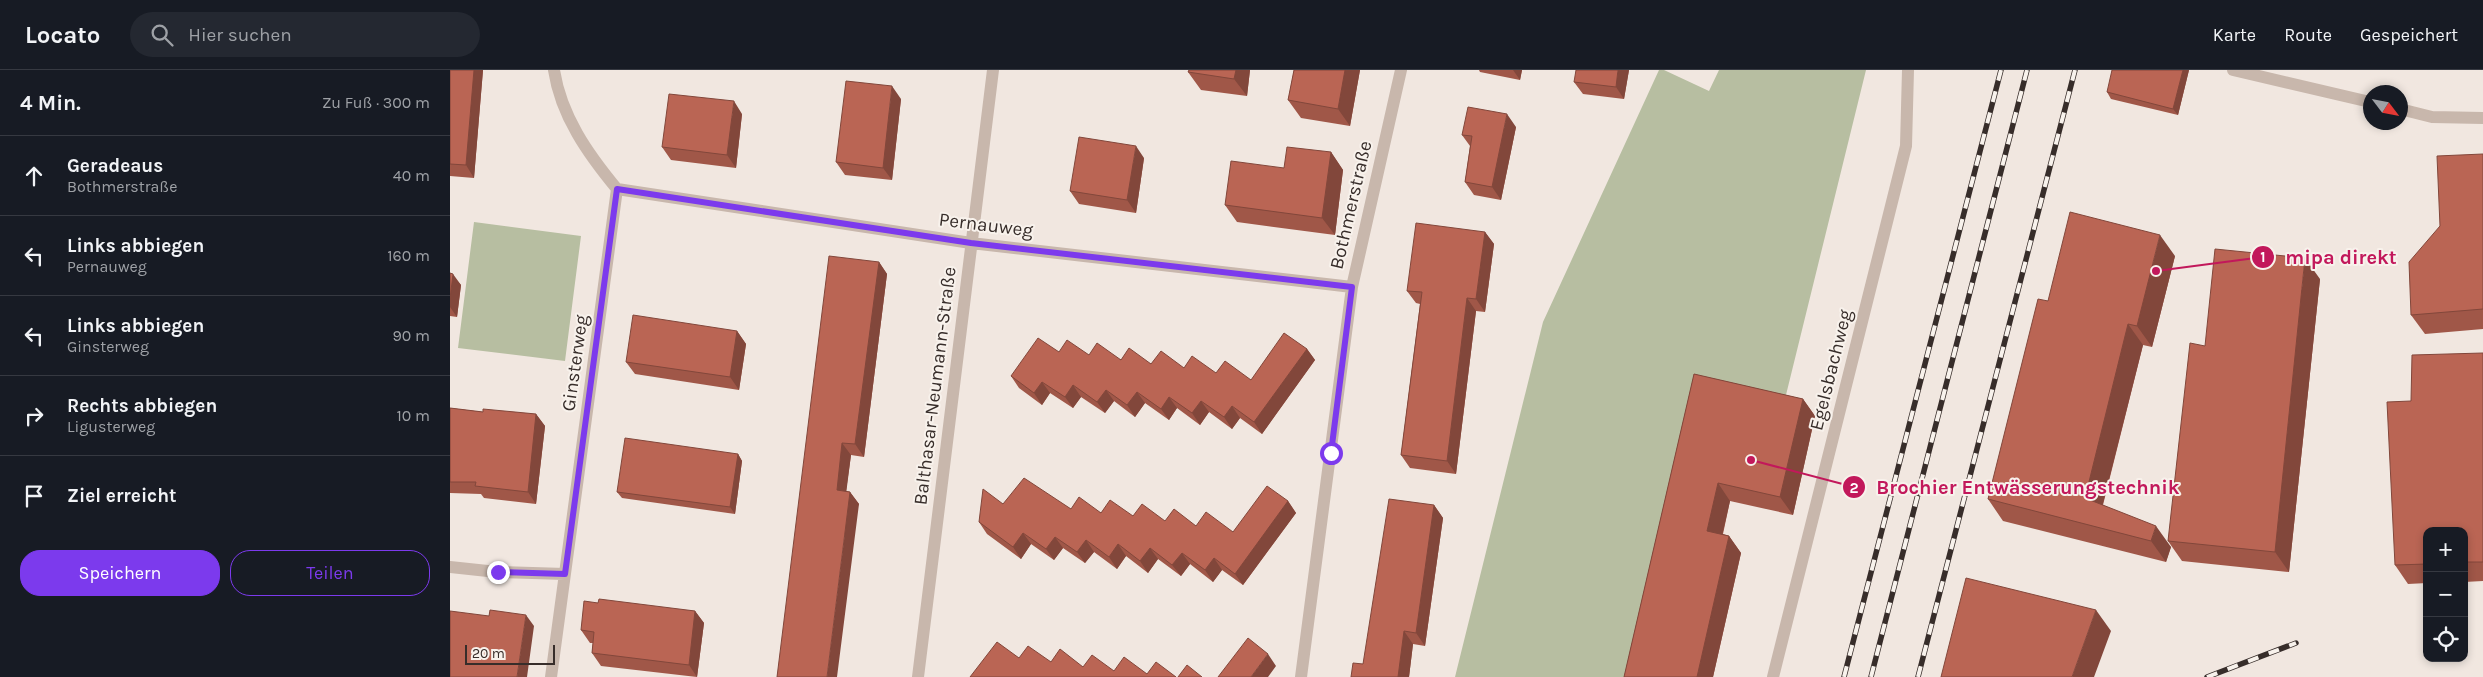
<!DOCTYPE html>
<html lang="de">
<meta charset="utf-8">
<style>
:root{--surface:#171b24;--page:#242831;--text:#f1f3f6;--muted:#9ea1a6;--line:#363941;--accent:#7c3aed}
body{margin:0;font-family:Karla,sans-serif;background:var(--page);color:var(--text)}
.controls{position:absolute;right:15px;bottom:15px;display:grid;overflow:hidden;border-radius:10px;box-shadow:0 2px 8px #0003}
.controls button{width:45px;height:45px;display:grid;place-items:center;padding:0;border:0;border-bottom:1px solid var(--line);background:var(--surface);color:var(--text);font:25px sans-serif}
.compass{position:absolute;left:1913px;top:15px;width:45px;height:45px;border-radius:50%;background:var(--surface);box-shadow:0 2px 8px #0003;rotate:122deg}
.scale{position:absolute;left:15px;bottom:12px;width:90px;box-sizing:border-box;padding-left:5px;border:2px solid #372d2a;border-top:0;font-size:14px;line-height:18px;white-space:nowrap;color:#372d2a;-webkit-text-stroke:4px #f8f2ec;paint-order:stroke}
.stop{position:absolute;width:15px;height:15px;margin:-11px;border:4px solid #7c3aed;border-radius:50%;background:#fff}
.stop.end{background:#7c3aed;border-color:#fff;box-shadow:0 1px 5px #0008}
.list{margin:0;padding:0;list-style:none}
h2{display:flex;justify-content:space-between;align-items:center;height:65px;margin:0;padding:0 20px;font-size:21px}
h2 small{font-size:16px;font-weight:400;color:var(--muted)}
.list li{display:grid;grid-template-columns:32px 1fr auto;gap:15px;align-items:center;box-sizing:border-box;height:80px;padding:0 20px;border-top:1px solid var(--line)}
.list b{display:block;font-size:19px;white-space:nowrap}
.list p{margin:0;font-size:16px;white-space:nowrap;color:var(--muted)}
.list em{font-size:16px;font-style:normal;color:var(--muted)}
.actions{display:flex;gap:10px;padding:15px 20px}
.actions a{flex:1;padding:11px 0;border:1px solid var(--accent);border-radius:20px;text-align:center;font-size:18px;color:var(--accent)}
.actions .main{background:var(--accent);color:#fff}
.icon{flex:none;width:28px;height:28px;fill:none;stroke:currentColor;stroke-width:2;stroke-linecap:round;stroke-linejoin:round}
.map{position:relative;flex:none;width:2033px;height:607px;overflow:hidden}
header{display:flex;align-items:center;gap:30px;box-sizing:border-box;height:70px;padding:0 25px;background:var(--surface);border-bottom:1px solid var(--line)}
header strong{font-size:24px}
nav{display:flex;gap:28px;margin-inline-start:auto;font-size:18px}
.search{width:350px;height:45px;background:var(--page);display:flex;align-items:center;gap:12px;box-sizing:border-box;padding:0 18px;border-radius:28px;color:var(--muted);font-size:19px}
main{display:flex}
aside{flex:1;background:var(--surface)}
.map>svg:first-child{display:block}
.green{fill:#b7bea1}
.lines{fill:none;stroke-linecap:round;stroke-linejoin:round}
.minor{stroke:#c8b7ac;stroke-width:12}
.rail-casing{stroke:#372d2a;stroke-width:5.5}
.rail{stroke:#f8f2ec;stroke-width:4;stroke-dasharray:11;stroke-linecap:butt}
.wall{fill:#a05748}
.shaded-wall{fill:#82473b}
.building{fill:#ba6554;stroke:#82473b}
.route{stroke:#7c3aed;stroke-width:6}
.labels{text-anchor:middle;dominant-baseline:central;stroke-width:4;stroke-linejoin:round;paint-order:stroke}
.street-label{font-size:19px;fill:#372d2a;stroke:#f8f2ec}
.leader{fill:none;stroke:#c2185b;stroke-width:2}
.callout-dot{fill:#c2185b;stroke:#f8f2ec;stroke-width:2}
.mark-label{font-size:15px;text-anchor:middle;font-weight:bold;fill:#fff}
.callout-label{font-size:20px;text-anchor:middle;font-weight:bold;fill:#c2185b;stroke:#f8f2ec;stroke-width:4;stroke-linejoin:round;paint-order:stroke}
</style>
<header>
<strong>Locato</strong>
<div class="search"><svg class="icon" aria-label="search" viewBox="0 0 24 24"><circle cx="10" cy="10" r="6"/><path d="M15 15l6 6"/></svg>Hier suchen</div>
<nav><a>Karte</a><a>Route</a><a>Gespeichert</a></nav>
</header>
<main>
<aside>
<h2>4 Min.<small>Zu Fuß · 300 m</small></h2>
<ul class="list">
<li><svg class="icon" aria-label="ahead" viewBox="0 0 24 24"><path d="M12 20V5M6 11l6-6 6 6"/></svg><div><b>Geradeaus</b><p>Bothmerstraße</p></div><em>40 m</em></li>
<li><svg class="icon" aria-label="left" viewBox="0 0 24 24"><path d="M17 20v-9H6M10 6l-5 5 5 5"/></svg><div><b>Links abbiegen</b><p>Pernauweg</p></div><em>160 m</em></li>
<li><svg class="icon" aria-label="left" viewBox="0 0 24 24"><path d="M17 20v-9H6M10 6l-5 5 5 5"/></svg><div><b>Links abbiegen</b><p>Ginsterweg</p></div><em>90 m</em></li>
<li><svg class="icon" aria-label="right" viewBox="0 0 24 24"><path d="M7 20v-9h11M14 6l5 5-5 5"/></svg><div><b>Rechts abbiegen</b><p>Ligusterweg</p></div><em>10 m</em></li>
<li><svg class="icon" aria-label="arrive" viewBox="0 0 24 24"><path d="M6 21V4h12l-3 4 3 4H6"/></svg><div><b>Ziel erreicht</b></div></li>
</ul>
<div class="actions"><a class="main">Speichern</a><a>Teilen</a></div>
</aside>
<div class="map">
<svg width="2033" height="607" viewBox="0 0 2033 607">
<rect width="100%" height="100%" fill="#f1e7e0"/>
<!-- green -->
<path class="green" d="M1209,0H1214L1259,21L1269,0H1416L1335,329L1176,607H1005L1093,252Z
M24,152L131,166L115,291L8,278Z"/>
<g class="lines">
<!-- minor -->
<path class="minor" d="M1783,0L1920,32
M1950,39L1982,47L2033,48
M167,119L521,173L902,217
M0,497L47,502L115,504
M101,607L167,119C138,84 111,46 104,0
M468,607L543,0
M851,607L902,217L951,0
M1323,607L1456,76L1458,0"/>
<defs>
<path id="rail" d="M1394,607L1551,0
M1421,607L1577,0
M1468,607L1625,0
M1757,607L1846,573"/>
</defs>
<!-- rail casing -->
<use href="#rail" class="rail-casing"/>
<!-- rail -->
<use href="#rail" class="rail"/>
</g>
<!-- wall -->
<path class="wall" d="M0,0H33L24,108L0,106Z
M739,0H800L797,26L751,20L738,2Z
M844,0H910L900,56L851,48L838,30Z
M1029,0H1072L1070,10L1030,2Z
M1179,0L1174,29L1133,24L1124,12Z
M1739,0L1728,45L1661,29L1657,22Z
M451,29L442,110L395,105L386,92Z
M292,44L286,98L221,90L212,77Z
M1066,57L1051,130L1024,125L1015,112L1020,76L1012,65Z
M881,82L893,100L885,165L787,152L775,135L834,98Z
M2033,84V259L1975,264L1961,245L1990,156Z
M694,88L686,143L629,134L620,121Z
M1035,162L1044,174L1035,242L1026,241L1006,404L960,398L951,385L970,234L966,233L957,221Z
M1725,186L1702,277L1693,275L1653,435L1721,477L1716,492L1553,451L1538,429L1598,231Z
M429,192L437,204L414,387L401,385L396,421L400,422L409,434L327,607Z
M0,203L11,215L7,247L0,246Z
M1870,209L1839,502L1732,491L1718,471L1755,276Z
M287,261L296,274L289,320L185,304L176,292Z
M857,279L865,290L812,364L790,348L782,359L759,342L750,355L727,338L719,350L695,333L685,347L664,331L655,343L631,327L623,338L600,323L592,335L569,318L561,306L609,282L639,285L734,298L801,310Z
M2033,283V511L2014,512V461H1977V513L1958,514L1945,495L1961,331Z
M1244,304L1353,329L1365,346L1343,445L1280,431L1273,464L1279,466L1291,483L1263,607H1174Z
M0,338L33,342L86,344L95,356L86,434L34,428L31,424L0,423Z
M288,384L292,391L285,444L172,428L167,422Z
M838,431L846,443L793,515L772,500L763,512L740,494L731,506L708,489L698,503L676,486L667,499L644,482L635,493L613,478L604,490L581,474L571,489L537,464L529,452L553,434L621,439L683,446L783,462Z
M984,435L993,448L975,576L963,574L959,607H901L913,594Z
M148,533L245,541L254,553L247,607L151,596L142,583L143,573H140L131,560Z"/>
<!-- shaded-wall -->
<path class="shaded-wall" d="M24,0H33L24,108L16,95Z
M786,0H800L797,26L784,9Z
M895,0H910L900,56L888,39Z
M1063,0H1072L1070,10Z
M1168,0H1179L1174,29L1166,17Z
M1733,0H1739L1728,45L1723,39Z
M442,16L451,29L442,110L433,98Z
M284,31L292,44L286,98L277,85Z
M1057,44L1066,57L1051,130L1042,117Z
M686,76L694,88L686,143L677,130Z
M881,82L893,100L885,165L872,148Z
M1035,162L1044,174L1035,242L1026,229Z
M1710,165L1725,186L1702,277L1687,256Z
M1855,188L1870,209L1839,502L1825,482Z
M429,192L437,204L414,387L405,374Z
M3,204L11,215L7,247L0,237V229Z
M1017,228L1026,241L1006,404L997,391Z
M1678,254L1693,275L1649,449L1635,428Z
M287,261L296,274L289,320L280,307Z
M857,279L865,290L812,364L804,352Z
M592,312L600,323L592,335L584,323Z
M623,315L631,327L623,338L615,327Z
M656,320L664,331L655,343L647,332Z
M687,322L695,333L685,347L677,335Z
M719,327L727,338L719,350L711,339Z
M1353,329L1365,346L1343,445L1330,427Z
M751,331L759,342L750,355L742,343Z
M782,336L790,348L782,359L774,347Z
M86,344L95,356L86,434L78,422Z
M392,373L401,385L395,432L387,420Z
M288,384L292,391L285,444L280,437Z
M1268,413L1280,431L1269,479L1257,461Z
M400,422L409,434L387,607H377Z
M838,431L846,443L793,515L785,504Z
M984,435L993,448L975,576L966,563Z
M1706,456L1721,477L1716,492L1701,471Z
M573,463L581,474L571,489L563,477Z
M1279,466L1291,483L1263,607H1247Z
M605,467L613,478L604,490L596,479Z
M636,470L644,482L635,493L627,482Z
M668,474L676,486L667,499L659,487Z
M700,478L708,489L698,503L690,491Z
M732,483L740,494L731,506L722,495Z
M764,488L772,500L763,512L755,500Z
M1646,540L1661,561L1644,607H1622Z
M245,541L254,553L247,607L239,595Z
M76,545L84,556L77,607H67Z
M954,561L963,574L959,607H948Z
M818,584L826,596L818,607H801Z"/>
<!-- building -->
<path class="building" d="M0,0H24L16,95L0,94Z
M739,0H786L784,9L738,2Z
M844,0H895L888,39L838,30Z
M1126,0H1168L1166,17L1124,12Z
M1662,0H1733L1723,39L1657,22Z
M396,11L442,16L433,98L386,92Z
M219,24L284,31L277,85L212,77Z
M1018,37L1057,44L1042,117L1015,112L1022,66L1012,65Z
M629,67L686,76L677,130L620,121Z
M837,77L881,82L872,148L775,135L781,91L834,98Z
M2033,84V239L1961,245L1959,192L1990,156L1987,86Z
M1620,142L1710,165L1687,256L1678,254L1635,428L1706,456L1701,471L1538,429L1588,229L1598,231Z
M966,153L1035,162L1026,229L1017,228L997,391L951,385L972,222L957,221Z
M1765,179L1855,188L1825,482L1718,471L1740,273L1755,276Z
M379,186L429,192L405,374L392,373L387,420L400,422L377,607H327Z
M0,203L3,204L0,229Z
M183,245L287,261L280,307L176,292Z
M834,263L857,279L804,352L782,336L774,347L751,331L742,343L719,327L711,339L687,322L677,335L656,320L647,332L623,315L615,327L592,312L584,323L561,306L588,268L609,282L617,270L639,285L647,273L671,290L679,278L701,294L711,281L734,298L742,286L766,303L775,291L801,310Z
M2033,283V492H2014V461H1977V494L1945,495L1937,332L1961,331L1962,285Z
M1244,304L1353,329L1330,427L1268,413L1257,461L1279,466L1247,607H1174Z
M0,338L33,342V339L86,344L78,422L25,416L26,412H0Z
M175,368L288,384L280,437L167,422Z
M574,408L621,439L629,427L651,443L660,430L683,446L692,434L715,451L724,439L746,456L756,442L783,462L817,416L838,431L785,504L764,488L755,500L732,483L722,495L700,478L690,491L668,474L659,487L636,470L627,482L605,467L596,479L573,463L563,477L529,452L533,419L553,434Z
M939,429L984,435L966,563L954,561L948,607H901L903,593L913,594Z
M1516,508L1646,540L1622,607H1491Z
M149,529L245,541L239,595L142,583L144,562L131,560L134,531L148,533Z
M40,540L76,545L67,607H0V541L39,546Z
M798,568L818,584L801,607H768Z
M547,572L569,588L578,576L601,592L610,579L633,597L642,585L664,601L674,587L697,604L706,592L726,607H520Z
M737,595L752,607H728Z"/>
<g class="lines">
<!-- route -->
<path class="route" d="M48,502L115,504L167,119L521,173L902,217L881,383"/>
</g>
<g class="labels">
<!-- street labels -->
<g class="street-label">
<text transform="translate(901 135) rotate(-77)">Bothmerstraße</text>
<text transform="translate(536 155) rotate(7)">Pernauweg</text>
<text transform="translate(125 293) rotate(-82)">Ginsterweg</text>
<text transform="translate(1381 300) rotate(-76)">Egelsbachweg</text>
<text transform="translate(485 316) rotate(-83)">Balthasar-Neumann-Straße</text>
</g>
</g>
<!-- callouts -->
<path class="leader" d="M1706 201L1813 187M1301 390L1404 417"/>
<g class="callout-dot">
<circle cx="1706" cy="201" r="5"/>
<circle cx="1301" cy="390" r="5"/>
<circle cx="1813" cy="187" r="12"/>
<circle cx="1404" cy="417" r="12"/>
</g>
<g class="mark-label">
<text x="1813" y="192">1</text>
<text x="1404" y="423">2</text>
</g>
<g class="callout-label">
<text x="1891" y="194">mipa direkt</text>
<text x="1578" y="424">Brochier Entwässerungstechnik</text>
</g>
</svg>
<div class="controls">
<button>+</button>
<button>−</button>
<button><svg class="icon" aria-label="locate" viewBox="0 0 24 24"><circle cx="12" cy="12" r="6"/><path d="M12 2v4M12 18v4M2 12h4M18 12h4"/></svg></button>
</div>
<svg class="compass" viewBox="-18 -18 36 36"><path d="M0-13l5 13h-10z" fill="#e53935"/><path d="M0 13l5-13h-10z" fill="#9ea1a6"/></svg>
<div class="scale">20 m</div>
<div class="stop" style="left:881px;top:383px"></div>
<div class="stop end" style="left:48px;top:502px"></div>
</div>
</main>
